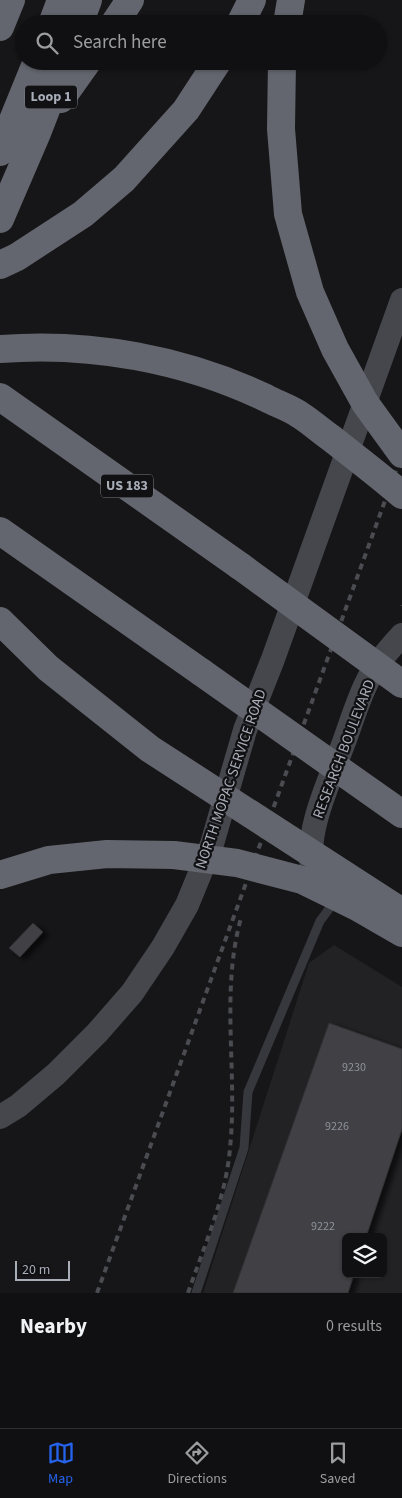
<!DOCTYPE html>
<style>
:root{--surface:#101012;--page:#1e1e20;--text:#f1f3f6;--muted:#9c9d9f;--line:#303032;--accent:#2563eb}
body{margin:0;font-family:"Source Sans 3",sans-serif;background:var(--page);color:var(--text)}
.controls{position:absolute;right:15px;bottom:15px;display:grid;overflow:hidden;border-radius:8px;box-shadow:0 1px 4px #0004}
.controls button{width:45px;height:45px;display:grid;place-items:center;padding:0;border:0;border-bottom:1px solid var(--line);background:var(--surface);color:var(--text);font:25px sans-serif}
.scale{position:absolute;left:15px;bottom:12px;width:55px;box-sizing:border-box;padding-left:5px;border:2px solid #a8adb8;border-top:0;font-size:14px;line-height:18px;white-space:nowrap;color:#a8adb8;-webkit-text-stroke:4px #111113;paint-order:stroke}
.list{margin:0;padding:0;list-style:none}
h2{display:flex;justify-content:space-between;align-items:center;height:65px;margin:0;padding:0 20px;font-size:21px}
h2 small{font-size:16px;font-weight:400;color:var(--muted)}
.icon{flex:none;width:28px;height:28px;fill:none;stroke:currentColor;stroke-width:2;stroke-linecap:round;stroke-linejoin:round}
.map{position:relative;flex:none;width:402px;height:1293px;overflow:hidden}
.search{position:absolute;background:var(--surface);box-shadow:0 1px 4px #0004;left:15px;right:15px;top:15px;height:55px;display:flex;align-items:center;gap:12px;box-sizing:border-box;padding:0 18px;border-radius:28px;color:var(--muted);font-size:19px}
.sheet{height:135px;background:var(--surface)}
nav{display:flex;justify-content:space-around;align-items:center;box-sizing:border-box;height:70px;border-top:1px solid var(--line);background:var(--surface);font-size:14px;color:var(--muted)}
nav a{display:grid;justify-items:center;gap:2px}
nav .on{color:var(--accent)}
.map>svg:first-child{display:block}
.built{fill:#222225;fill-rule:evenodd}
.building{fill:#404145;stroke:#303034;filter:url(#shadow)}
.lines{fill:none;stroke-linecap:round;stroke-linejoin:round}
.path{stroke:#3d3f44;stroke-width:3;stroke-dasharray:2.5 4;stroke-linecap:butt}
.lane{stroke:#37383d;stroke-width:9}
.secondary{stroke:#45474d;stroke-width:24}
.highway{stroke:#63666e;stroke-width:28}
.rail{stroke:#4a4c52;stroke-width:4;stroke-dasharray:6 5;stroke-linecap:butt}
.highway-bridge{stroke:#63666e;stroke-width:28}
.labels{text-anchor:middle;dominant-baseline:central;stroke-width:4.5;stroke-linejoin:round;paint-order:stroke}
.number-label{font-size:12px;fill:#8e929b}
.shield{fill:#111113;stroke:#7b7e86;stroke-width:1}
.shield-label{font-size:14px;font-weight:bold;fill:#a8adb8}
.street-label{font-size:15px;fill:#a8adb8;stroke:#111113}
</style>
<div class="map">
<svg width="402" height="1293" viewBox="0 0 402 1293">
<defs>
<filter id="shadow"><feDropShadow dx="5.5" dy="3" stdDeviation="2.5" flood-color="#0009"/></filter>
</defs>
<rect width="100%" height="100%" fill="#161618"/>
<!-- built -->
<path class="built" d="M334,945L402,987V1293H203L309,963ZM346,1237H383V1274H346Z"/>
<!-- building -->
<path class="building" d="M33,923L43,932L20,957L9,948Z
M329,1023L402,1049V1129L366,1237H346V1274H354L348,1293H233Z"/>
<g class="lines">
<!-- path -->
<path class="path" d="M402,605V606"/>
<!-- lane -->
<path class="lane" d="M196,1293L244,1148L248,1092L320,921L335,901"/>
<!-- secondary -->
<path class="secondary" d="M313,870C303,834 332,775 344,742C351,723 357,703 366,684C374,666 388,650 402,635
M0,1117L18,1106L56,1074L97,1033L132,993L163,947L187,905L212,844L245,730L273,659L402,300"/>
<!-- highway -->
<path class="highway" d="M52,24L61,0
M79,24L88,0
M114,24L130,0
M240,24L252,0
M287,24L291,0
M0,27L11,0
M61,99L88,61
M0,152L37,61
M0,219L37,133L65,61
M0,265L17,257L83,214L124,179L186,110L218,61
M0,397L240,566
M0,531L201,672"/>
<!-- rail -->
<path class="rail" d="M97,1293L402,454
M188,1293C204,1246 226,1198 230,1148C238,1072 220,993 241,918"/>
<!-- highway-bridge -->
<path class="highway-bridge" d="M282,61L281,129L288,214L310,292L335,349L365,403L402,454
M0,349C91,342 184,359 266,398C277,404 290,408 300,415C311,422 321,431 331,438C355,457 379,475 402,495
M240,566L402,684
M0,621L48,668L150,749L402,912
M201,672L402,814
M0,875L49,860L107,854L174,855L237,863L302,880L357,907L402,933"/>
</g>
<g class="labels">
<!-- number labels -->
<g class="number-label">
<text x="354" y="1067">9230</text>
<text x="337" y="1126">9226</text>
<text x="323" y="1226">9222</text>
</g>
<!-- shield labels -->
<g class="shield">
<rect x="25" y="85.5" width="52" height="23" rx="4"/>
<rect x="101" y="474.5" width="52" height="23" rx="4"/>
</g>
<g class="shield-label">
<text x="51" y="97">Loop 1</text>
<text x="127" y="486">US 183</text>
</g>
<!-- street labels -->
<g class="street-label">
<text transform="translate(344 749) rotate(-69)">RESEARCH BOULEVARD</text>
<text transform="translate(231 779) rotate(-71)">NORTH MOPAC SERVICE ROAD</text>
</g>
</g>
</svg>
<div class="controls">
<button><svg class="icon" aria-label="layers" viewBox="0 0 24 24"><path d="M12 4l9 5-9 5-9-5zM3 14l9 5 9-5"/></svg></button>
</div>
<div class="scale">20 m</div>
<div class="search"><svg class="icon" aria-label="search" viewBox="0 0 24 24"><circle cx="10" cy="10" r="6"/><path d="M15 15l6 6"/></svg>Search here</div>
</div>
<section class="sheet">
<h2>Nearby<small>0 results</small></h2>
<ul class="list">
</ul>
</section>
<nav>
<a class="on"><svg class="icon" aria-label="map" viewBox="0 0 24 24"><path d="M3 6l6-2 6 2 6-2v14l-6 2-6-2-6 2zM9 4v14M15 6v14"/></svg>Map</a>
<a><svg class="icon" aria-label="directions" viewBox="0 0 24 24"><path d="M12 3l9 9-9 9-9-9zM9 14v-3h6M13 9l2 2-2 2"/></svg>Directions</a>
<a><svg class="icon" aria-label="saved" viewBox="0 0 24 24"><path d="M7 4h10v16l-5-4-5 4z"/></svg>Saved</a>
</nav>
